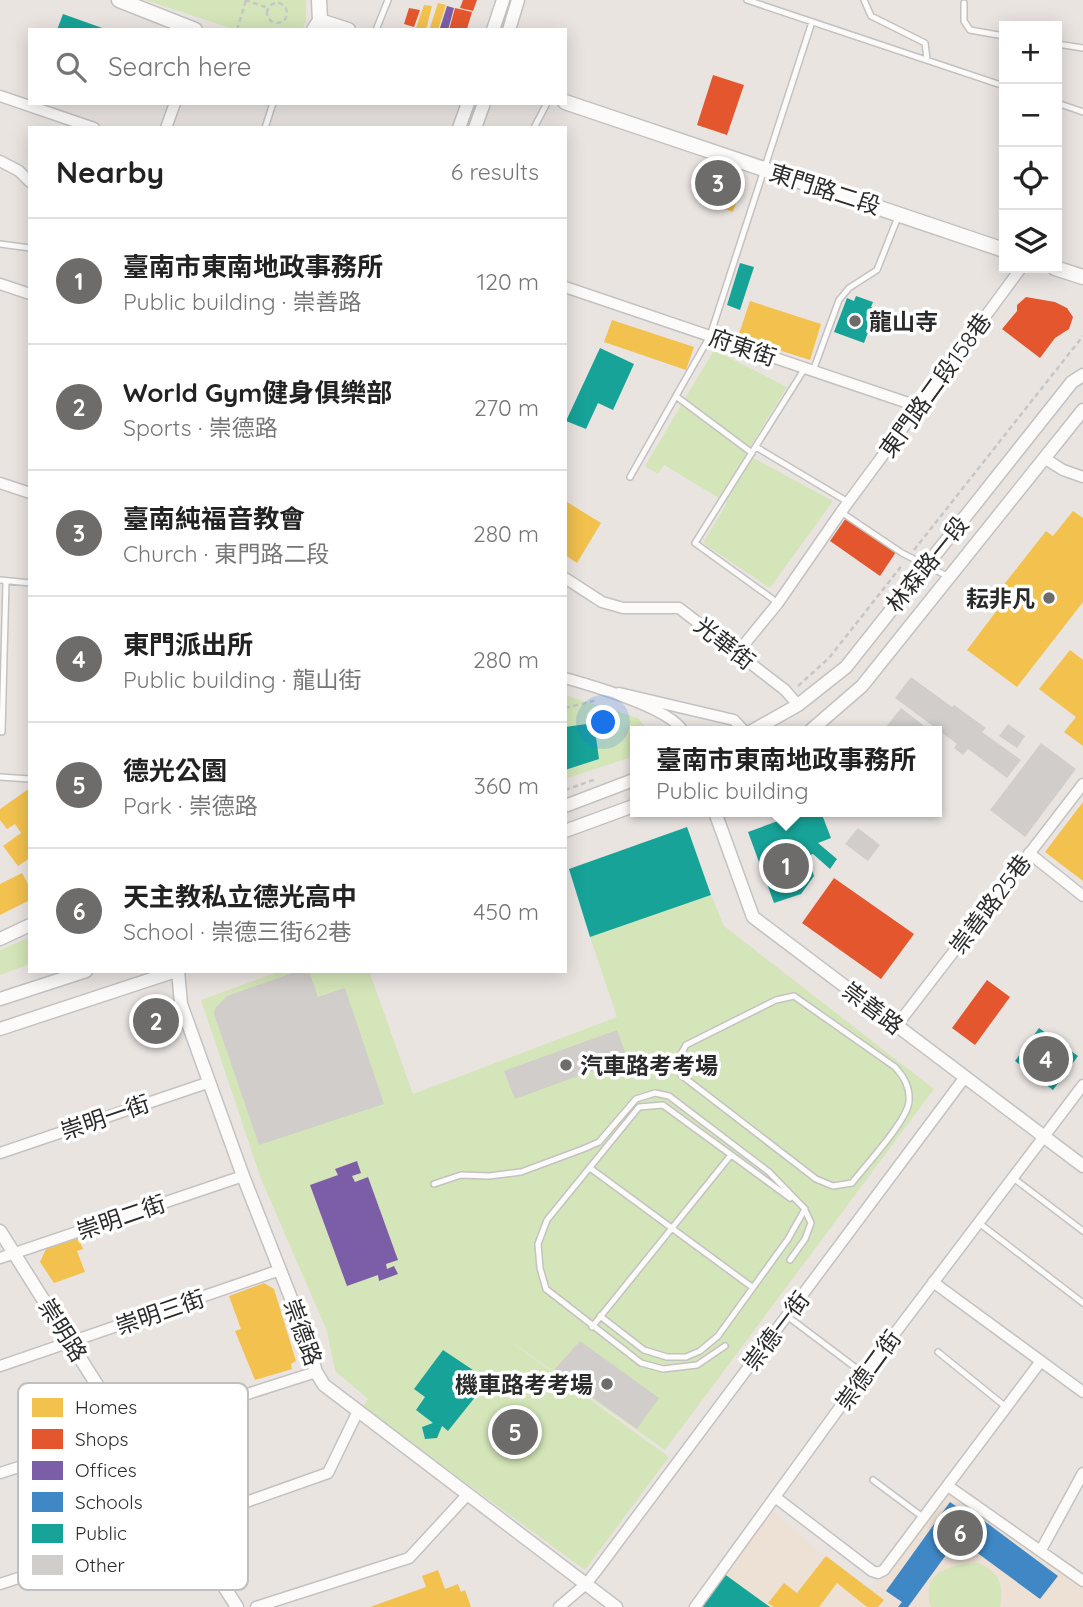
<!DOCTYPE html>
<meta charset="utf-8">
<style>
:root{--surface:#fff;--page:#f2f2f2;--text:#222;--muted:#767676;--line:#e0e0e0;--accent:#6e6c6b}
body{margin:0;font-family:Quicksand,"Noto Sans TC",sans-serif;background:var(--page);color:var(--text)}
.controls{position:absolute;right:21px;top:21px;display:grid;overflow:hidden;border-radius:0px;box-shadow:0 4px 18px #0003}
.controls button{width:63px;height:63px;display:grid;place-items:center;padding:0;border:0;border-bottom:2px solid var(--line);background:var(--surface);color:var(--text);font:35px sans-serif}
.you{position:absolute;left:604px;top:723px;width:24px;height:24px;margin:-18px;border:5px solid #fff;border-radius:50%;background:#1a73e8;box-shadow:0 0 0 10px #1a73e833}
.badge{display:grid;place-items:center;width:46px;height:46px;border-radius:50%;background:var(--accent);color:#fff;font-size:23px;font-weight:700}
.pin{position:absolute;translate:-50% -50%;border:4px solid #fff;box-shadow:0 2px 7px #0006}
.popup{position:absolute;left:630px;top:726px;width:312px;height:91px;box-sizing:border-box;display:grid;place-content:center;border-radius:0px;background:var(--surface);filter:drop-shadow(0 2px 5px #0005);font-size:23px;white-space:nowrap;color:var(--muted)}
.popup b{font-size:26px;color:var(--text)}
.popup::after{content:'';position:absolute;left:50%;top:100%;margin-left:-14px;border:14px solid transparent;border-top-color:var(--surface)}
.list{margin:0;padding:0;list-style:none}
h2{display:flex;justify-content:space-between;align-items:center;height:91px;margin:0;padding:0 28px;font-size:30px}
h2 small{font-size:23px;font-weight:400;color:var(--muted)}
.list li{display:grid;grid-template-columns:46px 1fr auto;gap:21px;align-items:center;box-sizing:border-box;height:126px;padding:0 28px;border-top:2px solid var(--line)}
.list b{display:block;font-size:26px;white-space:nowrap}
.list p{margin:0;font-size:23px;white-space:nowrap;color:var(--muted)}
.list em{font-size:23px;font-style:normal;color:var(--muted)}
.icon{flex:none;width:38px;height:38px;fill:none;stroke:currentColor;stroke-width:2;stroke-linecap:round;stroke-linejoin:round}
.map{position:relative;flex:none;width:1083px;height:1607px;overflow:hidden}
.search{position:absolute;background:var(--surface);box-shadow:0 4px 18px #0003;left:28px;top:28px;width:539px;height:77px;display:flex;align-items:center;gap:18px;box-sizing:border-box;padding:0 24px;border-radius:0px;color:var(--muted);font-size:26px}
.panel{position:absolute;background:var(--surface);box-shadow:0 4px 18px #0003;left:28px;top:126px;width:539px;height:847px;border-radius:0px}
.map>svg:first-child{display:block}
.education{fill:#ede0d5}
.green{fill:#d4e5b9}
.homes{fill:#f2c14e}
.shops{fill:#e4572e}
.offices{fill:#7b5ea7}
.schools{fill:#3f88c5}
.public{fill:#17a398}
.building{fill:#d1cdca}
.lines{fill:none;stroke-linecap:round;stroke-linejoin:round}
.service-casing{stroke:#c3c2c3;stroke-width:8}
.minor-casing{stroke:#c3c2c3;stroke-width:13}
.tertiary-casing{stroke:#c3c2c3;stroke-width:15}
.secondary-casing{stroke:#c3c2c3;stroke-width:17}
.path{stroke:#c6c6c6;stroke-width:2.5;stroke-dasharray:5 3.5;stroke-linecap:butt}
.service{stroke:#fcfbfa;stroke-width:5}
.minor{stroke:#fcfbfa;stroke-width:10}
.tertiary{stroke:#fcfbfa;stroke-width:12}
.secondary{stroke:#fcfbfa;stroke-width:14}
.poi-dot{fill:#6e6c6b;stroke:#fff;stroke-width:2.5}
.labels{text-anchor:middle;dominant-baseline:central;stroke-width:7;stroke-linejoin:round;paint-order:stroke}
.street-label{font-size:23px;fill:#2b2b2b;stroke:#fff}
.poi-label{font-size:23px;font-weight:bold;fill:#2b2b2b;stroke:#fff;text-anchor:start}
.key{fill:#fff;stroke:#bfbfbf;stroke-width:2}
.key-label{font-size:19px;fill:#2b2b2b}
</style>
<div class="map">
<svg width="1083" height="1607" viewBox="0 0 1083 1607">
<rect width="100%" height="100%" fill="#eae4e1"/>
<!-- education -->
<path class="education" d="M946,1493L1083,1587V1607H703L772,1510L867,1595Z"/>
<!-- green -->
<path class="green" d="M145,0H306V21L302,30H236Z
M714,350L787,387L746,454L833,501L770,588L703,543L727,503L664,465L658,474L645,466Z
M565,695L638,718L648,731H636L635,756L565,779Z
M711,895L724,926L934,1089L665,1450L496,1331L669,1457L585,1570L362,1407L368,1399L335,1371L327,1331L261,1179L201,1000L281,971H369L413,1094L617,1017L590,937Z
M30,937V964L0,975V950Z
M979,1563C1000,1574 1004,1584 1000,1607H931C920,1571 951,1564 979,1563Z"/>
<!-- homes -->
<path class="homes" d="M438,3L446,5L438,30H435L430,28Z
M424,5L432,6L426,30L416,28Z
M712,173L738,181L741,188L733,212L704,202Z
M750,301L821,324L810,360L738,337Z
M612,320L694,347L686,370L604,342Z
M567,502L601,523L577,563L565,555Z
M1073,511L1083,518V602L1017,687L967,650L1010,593L1002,587L1046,531L1053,536Z
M1070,650L1083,660V746L1064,732L1076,717L1039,689Z
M30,788V858L18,866L3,846L21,833L15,824L7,829L0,820V809Z
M1083,802V881L1045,852Z
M22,873L30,888V900L0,915V884Z
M78,1238L83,1249L77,1251L85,1272L54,1283L40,1262L46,1249Z
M264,1283L274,1289L296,1361L291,1364L292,1369L255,1380L235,1331L241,1329L229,1296Z
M137,1491L149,1523L112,1537L99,1504Z
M826,1556L884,1600L878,1607H867L837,1583L819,1607H774L768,1603L784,1583L797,1593Z
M438,1570L445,1589L458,1584L461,1592L465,1590L471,1607H370L426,1587L422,1576Z"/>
<!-- shops -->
<path class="shops" d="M463,0H477L473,11L460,8Z
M409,8L420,10L414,27L404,24Z
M455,8L472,12L467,29L449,30Z
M713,75L744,85L727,135L697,125Z
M1026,297L1055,302L1067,308L1073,317L1069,329L1055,338L1040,358L1002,329L1017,311V305Z
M846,518L896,552L880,576L830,541Z
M834,878L914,934L881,979L802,923Z
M987,980L1010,997L975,1045L952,1028Z"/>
<!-- offices -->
<path class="offices" d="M447,6L454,8L448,30H445L440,28Z
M357,1161L361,1173L352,1176L355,1182L368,1177L398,1260L386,1264L387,1269L394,1266L398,1274L379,1281L378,1275L347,1286L310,1185L338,1175L335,1169Z"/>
<!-- schools -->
<path class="schools" d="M950,1502L973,1518L908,1607H898L902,1602L886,1591Z
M979,1517L1058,1576L1040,1599L961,1541Z"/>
<!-- public -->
<path class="public" d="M63,14L105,29V30H57Z
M740,263L754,267L740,310L727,305Z
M856,296L873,302L871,307L877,309L864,343L834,332L847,298L854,301Z
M600,348L634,364L613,410L598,403L586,429L566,421Z
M594,723L599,759L565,770V727Z
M772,812H821L831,838L818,843L837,859L830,869L813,854L807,856L814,876L801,894L774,903L748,832L778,821Z
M687,827L711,895L590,937L569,869Z
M1039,1028L1078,1056L1053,1090L1015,1061Z
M443,1350L494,1384L489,1391L484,1386L448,1431L442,1426L437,1438L425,1439L422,1427L433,1423L416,1410L425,1397L414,1389Z
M723,1573L770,1607H698Z"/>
<!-- building -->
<path class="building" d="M911,677L952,707L954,705L986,728L982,732L1021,760L1007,778L968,749L963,755L954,748L957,744L895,698Z
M901,708L931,731H892L886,727Z
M1008,724L1025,736L1017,748L999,736Z
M1041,743L1076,769L1025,837L990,810Z
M858,828L880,845L868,861L845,844Z
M298,971H309L318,997L345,988L384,1104L259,1145L214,1014L215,1008L227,996Z
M617,1030L627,1058L515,1099L504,1071Z
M580,1341L659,1398L637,1429L554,1370Z"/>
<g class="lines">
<defs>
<path id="service" d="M747,0L1004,86
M864,0L871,16L925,43L927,59
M964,3V21L970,30L1004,36
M376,30L388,0
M1057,44L1083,48
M1057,103L1083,112
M265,128L273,103
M534,128L547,103
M0,244L30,248
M813,371L839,300L849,288L877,270L898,217
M677,397L752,453
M756,447L848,502
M630,477L710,336L812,22
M841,512L902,553L949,577
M0,580L30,583
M778,603L695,543L805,368
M2,732L6,582
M0,777L30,779
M794,996L895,1067C904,1077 910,1087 909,1101C908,1120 865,1166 852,1183L833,1186L816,1179L681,1075L677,1061L686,1045L776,1000Z
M590,1168L752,1287
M1012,1177L1083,1231
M434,1184L461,1175L489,1176L521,1172L583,1149L599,1142L636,1099L655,1093L669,1096L769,1172L805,1209L788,1239L718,1336L700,1351L686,1357H667L644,1350L600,1316
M979,1223L1083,1303
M790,1260L805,1239L811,1223L804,1208
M787,1316L864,1374
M592,1327L731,1155
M725,1346L697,1365L663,1369L641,1363L546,1289L540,1268L538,1244L547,1220L639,1107L663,1105L790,1198
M938,1352L1006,1407
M873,1480L924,1518
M147,1536L154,1544L161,1561L159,1566L152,1564L147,1547Z"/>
<path id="minor" d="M0,96L94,128
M166,128L175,103
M0,161L19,171L30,182
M0,284L30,294
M565,287L920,407
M1044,458L1063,470L1083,477
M0,483L30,493
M565,578L602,602L623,608H679L785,690L798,705
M738,652L778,603L841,512L1021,268
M565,678C593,686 668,707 683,731
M619,693L734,720L744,731
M1029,853L1083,896
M897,1025L1083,784
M0,1153L210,1082
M0,1258L243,1176
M933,1282L1083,1392
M0,1366L280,1270
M0,1473L316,1372
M948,1486L1083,1581
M775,1497L872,1571L878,1573L884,1570L1041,1361
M1041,1550L1083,1473
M0,1584L184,1524L328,1473L358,1411
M256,1607L409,1558L468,1494
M559,1607L586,1584L597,1570L965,1077
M695,1607L864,1374L1083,1085"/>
<path id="tertiary" d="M493,30L503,0
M509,30L518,0
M459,128L468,103
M475,128L484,103
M752,731L798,705L846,667L1072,382L1083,375
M810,731L862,686L1083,410
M565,806L636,779
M715,812L753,917L1083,1166
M565,831L636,805
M0,939L30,925
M178,971L181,1004L243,1176L305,1334L316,1372L324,1385L616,1607
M0,999L86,971
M0,1029L176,971
M0,1231L237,1607"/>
<path id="secondary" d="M119,0L195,30
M320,21L348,30
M314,30L320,21L319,0
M565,102L1004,250
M1055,268L1083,277"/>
</defs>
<!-- service casing -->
<use href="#service" class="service-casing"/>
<!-- minor casing -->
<use href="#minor" class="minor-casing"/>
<!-- tertiary casing -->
<use href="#tertiary" class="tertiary-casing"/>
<!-- secondary casing -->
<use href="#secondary" class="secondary-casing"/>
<!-- path -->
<path class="path" d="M245,0L268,8
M267 13a10 10 0 1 1 20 0a10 10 0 1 1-20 0Z
M237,30L246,0
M914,550L1083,336
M798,686L829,658L903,564
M565,708L597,700
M565,790L596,779"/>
<!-- service -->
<use href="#service" class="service"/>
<!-- minor -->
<use href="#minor" class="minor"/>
<!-- tertiary -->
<use href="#tertiary" class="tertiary"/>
<!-- secondary -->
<use href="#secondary" class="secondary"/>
</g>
<!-- markers -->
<g class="poi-dot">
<circle cx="855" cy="321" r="7"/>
<circle cx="1049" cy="598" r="7"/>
<circle cx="566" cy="1065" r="7"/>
<circle cx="607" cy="1384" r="7"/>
</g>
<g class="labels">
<!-- street labels -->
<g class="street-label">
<text transform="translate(825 189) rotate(18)">東門路二段</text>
<text transform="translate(743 347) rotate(19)">府東街</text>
<text transform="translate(935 385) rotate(-54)">東門路二段158巷</text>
<text transform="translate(927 564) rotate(-51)">林森路一段</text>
<text transform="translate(725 643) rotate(38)">光華街</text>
<text transform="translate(990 904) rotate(-53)">崇善路25巷</text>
<text transform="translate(873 1008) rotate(37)">崇善路</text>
<text transform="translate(105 1117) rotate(-19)">崇明一街</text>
<text transform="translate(121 1217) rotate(-19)">崇明二街</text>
<text transform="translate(160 1312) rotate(-19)">崇明三街</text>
<text transform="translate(63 1330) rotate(58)">崇明路</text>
<text transform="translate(776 1331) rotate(-53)">崇德一街</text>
<text transform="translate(303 1332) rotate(70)">崇德路</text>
<text transform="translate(868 1370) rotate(-54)">崇德二街</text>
</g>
<!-- poi labels -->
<g class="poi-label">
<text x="869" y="321">龍山寺</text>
<text x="1035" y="598" text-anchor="end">耘非凡</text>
<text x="580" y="1065">汽車路考考場</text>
<text x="593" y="1384" text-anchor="end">機車路考考場</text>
</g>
</g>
<!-- legend -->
<rect x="18" y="1383" width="230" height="207" rx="10" class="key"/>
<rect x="32" y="1398" width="31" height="19" fill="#f2c14e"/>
<rect x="32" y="1429" width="31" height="20" fill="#e4572e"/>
<rect x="32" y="1461" width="31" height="19" fill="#7b5ea7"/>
<rect x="32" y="1492" width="31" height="20" fill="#3f88c5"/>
<rect x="32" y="1524" width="31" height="19" fill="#17a398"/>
<rect x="32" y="1555" width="31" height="20" fill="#d1cdca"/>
<g class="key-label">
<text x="75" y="1414">Homes</text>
<text x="75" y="1446">Shops</text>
<text x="75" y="1477">Offices</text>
<text x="75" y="1509">Schools</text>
<text x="75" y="1540">Public</text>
<text x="75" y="1572">Other</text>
</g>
</svg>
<div class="controls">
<button>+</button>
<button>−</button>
<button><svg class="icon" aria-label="locate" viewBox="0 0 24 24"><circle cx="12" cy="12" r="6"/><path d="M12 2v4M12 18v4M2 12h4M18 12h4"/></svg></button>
<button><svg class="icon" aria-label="layers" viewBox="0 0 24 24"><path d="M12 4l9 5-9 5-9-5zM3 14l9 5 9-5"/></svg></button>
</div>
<div class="you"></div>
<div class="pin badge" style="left:786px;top:866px">1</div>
<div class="popup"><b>臺南市東南地政事務所</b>Public building</div>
<div class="pin badge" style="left:156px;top:1021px">2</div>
<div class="pin badge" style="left:718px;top:183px">3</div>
<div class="pin badge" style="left:1046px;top:1059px">4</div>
<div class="pin badge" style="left:515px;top:1432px">5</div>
<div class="pin badge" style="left:960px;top:1533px">6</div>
<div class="search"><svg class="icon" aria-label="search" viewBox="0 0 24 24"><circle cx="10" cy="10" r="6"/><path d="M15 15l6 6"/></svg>Search here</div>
<section class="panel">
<h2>Nearby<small>6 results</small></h2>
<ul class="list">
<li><span class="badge">1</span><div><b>臺南市東南地政事務所</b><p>Public building · 崇善路</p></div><em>120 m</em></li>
<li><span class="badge">2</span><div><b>World Gym健身俱樂部</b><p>Sports · 崇德路</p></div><em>270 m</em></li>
<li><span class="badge">3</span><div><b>臺南純福音教會</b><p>Church · 東門路二段</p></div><em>280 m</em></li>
<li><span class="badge">4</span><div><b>東門派出所</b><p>Public building · 龍山街</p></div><em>280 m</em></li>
<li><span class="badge">5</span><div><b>德光公園</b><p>Park · 崇德路</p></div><em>360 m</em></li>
<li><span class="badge">6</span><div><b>天主教私立德光高中</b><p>School · 崇德三街62巷</p></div><em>450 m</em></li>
</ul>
</section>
</div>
